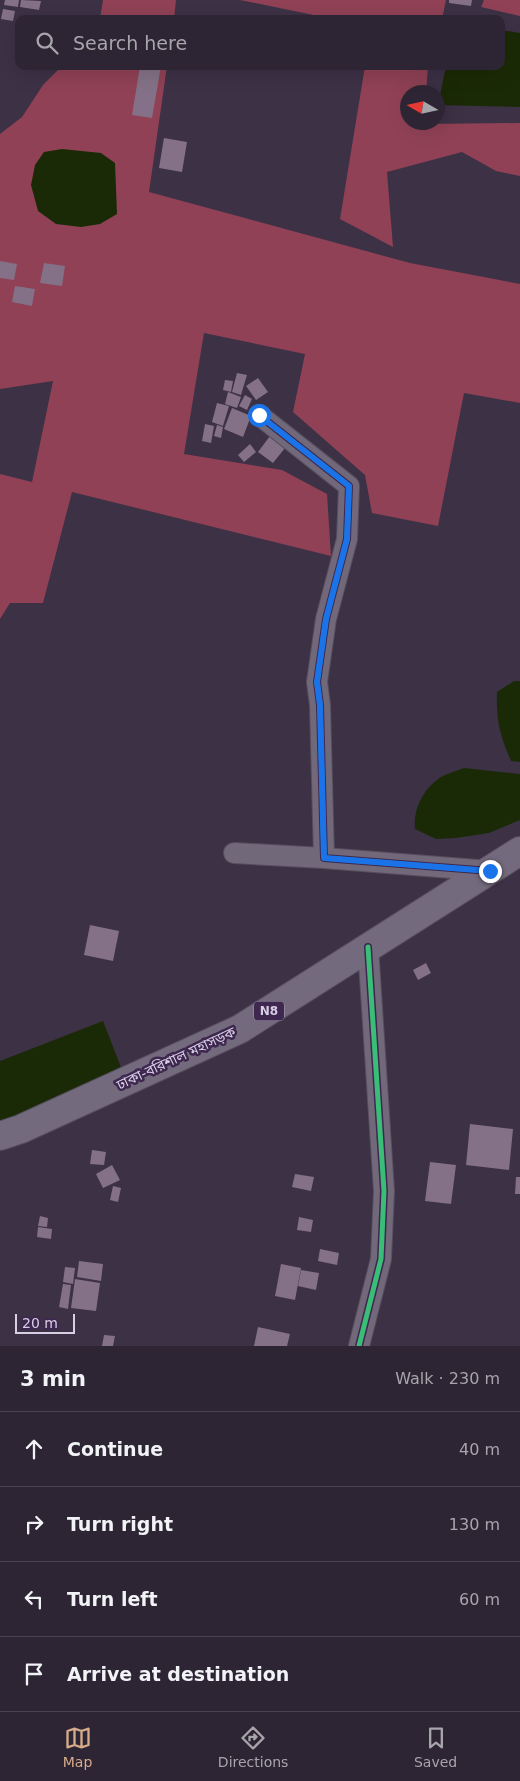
<!DOCTYPE html>
<meta charset="utf-8">
<style>
:root{--surface:#2e2534;--page:#3a3140;--text:#f1f3f6;--muted:#a7a5ac;--line:#49424f;--accent:#d6ab8b}
body{margin:0;font-family:"DejaVu Sans","Noto Sans Bengali",sans-serif;background:var(--page);color:var(--text)}
.compass{position:absolute;left:400px;top:85px;width:45px;height:45px;border-radius:50%;background:var(--surface);box-shadow:0 5px 20px #0002;rotate:279deg}
.scale{position:absolute;left:15px;bottom:12px;width:60px;box-sizing:border-box;padding-left:5px;border:2px solid #dacee6;border-top:0;font-size:14px;line-height:18px;white-space:nowrap;color:#dacee6;-webkit-text-stroke:4px #3e284f;paint-order:stroke}
.stop{position:absolute;width:15px;height:15px;margin:-11px;border:4px solid #1a73e8;border-radius:50%;background:#fff}
.stop.end{background:#1a73e8;border-color:#fff;box-shadow:0 1px 5px #0008}
.list{margin:0;padding:0;list-style:none}
h2{display:flex;justify-content:space-between;align-items:center;height:65px;margin:0;padding:0 20px;font-size:21px}
h2 small{font-size:16px;font-weight:400;color:var(--muted)}
.list li{display:grid;grid-template-columns:32px 1fr auto;gap:15px;align-items:center;box-sizing:border-box;height:75px;padding:0 20px;border-top:1px solid var(--line)}
.list b{display:block;font-size:19px;white-space:nowrap}
.list em{font-size:16px;font-style:normal;color:var(--muted)}
.icon{flex:none;width:28px;height:28px;fill:none;stroke:currentColor;stroke-width:2;stroke-linecap:round;stroke-linejoin:round}
.map{position:relative;flex:none;width:520px;height:1346px;overflow:hidden}
.search{position:absolute;background:var(--surface);box-shadow:0 5px 20px #0002;left:15px;right:15px;top:15px;height:55px;display:flex;align-items:center;gap:12px;box-sizing:border-box;padding:0 18px;border-radius:10px;color:var(--muted);font-size:19px}
.sheet{height:365px;background:var(--surface)}
nav{display:flex;justify-content:space-around;align-items:center;box-sizing:border-box;height:70px;border-top:1px solid var(--line);background:var(--surface);font-size:14px;color:var(--muted)}
nav a{display:grid;justify-items:center;gap:2px}
nav .on{color:var(--accent)}
.map>svg:first-child{display:block}
.forest{fill:#904155}
.water{fill:#1b2a06}
.building{fill:#847187}
.lines{fill:none;stroke-linecap:round;stroke-linejoin:round}
.minor-casing{stroke:#574e5f;stroke-width:22}
.trunk-casing{stroke:#574e5f;stroke-width:30}
.minor{stroke:#716879;stroke-width:20}
.trunk{stroke:#746a7d;stroke-width:28}
.cycleway-casing{stroke:#3e284f;stroke-width:8}
.cycleway{stroke:#3abd76;stroke-width:5}
.route{stroke:#1a73e8;stroke-width:6}
.labels{text-anchor:middle;dominant-baseline:central;stroke-width:5;stroke-linejoin:round;paint-order:stroke}
.shield{fill:#3e284f;stroke:#ab9cb9;stroke-width:1}
.shield-label{font-size:12px;font-weight:bold;fill:#dacee6}
.street-label{font-size:14px;fill:#dacee6;stroke:#3e284f}
</style>
<div class="map">
<svg width="520" height="1346" viewBox="0 0 520 1346">
<rect width="100%" height="100%" fill="#3d3146"/>
<!-- forest -->
<path class="forest" d="M103,0H176L174,19H100Z
M240,0H446L442,19H333Z
M484,0H520V16L481,7Z
M62,66H167L149,192L410,263L520,284V403L464,393L438,526L372,513L365,475L293,412L305,354L204,333L184,454L282,470L327,494L331,556L72,492L43,603H10L0,619V474L32,482L53,381L0,389V134L22,117L43,85Z
M365,66L428,67L426,92H408V122L424,123V124L520,123V176L496,171L462,152L387,172L393,247L340,219Z"/>
<!-- water -->
<path class="water" d="M501,30L520,33V107L438,105L446,66H501Z
M62,149L101,153L115,163L117,214L100,224L81,227L56,224L38,211L31,185L35,165L44,152Z
M514,681H520V762L511,761C500,736 496,720 497,692Z
M464,768L520,774V820L489,833L456,838L436,839L415,829C413,808 424,788 441,777C448,773 457,771 464,768Z
M103,1021L124,1075L0,1123V1061Z"/>
<!-- building -->
<path class="building" d="M5,0H19L18,7L4,5Z
M21,0L41,1L39,10L20,7Z
M449,0H472L471,6L449,3Z
M3,9L15,11L13,21L1,19Z
M140,66H161L152,118L132,115Z
M164,138L187,142L182,172L159,168Z
M0,261L17,264L14,280L0,278Z
M44,263L65,266L62,286L40,283Z
M15,286L35,289L32,306L12,302Z
M237,373L247,375L241,395L232,392Z
M258,378L268,392L256,400L246,386Z
M225,380L233,381L231,392L223,390Z
M228,392L241,397L237,408L225,404Z
M245,395L252,399L247,410L239,406Z
M217,403L229,406L223,426L212,422Z
M232,408L251,416L243,437L224,429Z
M205,424L214,426L211,443L202,441Z
M217,425L223,427L221,438L214,436Z
M270,436L285,448L273,463L258,452Z
M250,444L256,452L244,462L238,455Z
M90,925L119,931L113,961L84,955Z
M426,963L431,973L418,980L413,970Z
M470,1124L513,1129L509,1170L466,1165Z
M92,1150L106,1152L104,1165L90,1164Z
M430,1162L456,1165L451,1204L425,1201Z
M112,1165L120,1180L103,1188L96,1174Z
M295,1174L314,1177L311,1191L292,1187Z
M516,1177H520V1194H515Z
M113,1186L121,1188L118,1202L110,1200Z
M40,1216L48,1218L47,1227L38,1226Z
M299,1217L313,1220L311,1232L297,1230Z
M38,1227L52,1229L51,1239L37,1237Z
M320,1249L339,1253L337,1265L318,1261Z
M79,1261L103,1264L101,1281L77,1277Z
M281,1264L301,1268L295,1300L275,1296Z
M65,1267L75,1268L73,1284L63,1282Z
M301,1270L319,1273L316,1290L298,1286Z
M75,1279L100,1283L96,1311L71,1308Z
M63,1284L71,1285L68,1309L59,1307Z
M258,1327L290,1334L287,1346H254Z
M104,1335L115,1336L113,1346H102Z"/>
<g class="lines">
<defs>
<path id="minor" d="M259,415L349,486L347,539L326,619L317,682L320,705L324,858L490,871L492,869
M234,853L324,858
M359,1346L381,1259L384,1191L368,947"/>
<path id="trunk" d="M0,1136L21,1129L240,1029L520,851"/>
</defs>
<!-- minor casing -->
<use href="#minor" class="minor-casing"/>
<!-- trunk casing -->
<use href="#trunk" class="trunk-casing"/>
<!-- minor -->
<use href="#minor" class="minor"/>
<!-- trunk -->
<use href="#trunk" class="trunk"/>
<defs>
<path id="cycleway" d="M259,415L349,486L347,539L326,619L317,682L320,705L324,858L490,871L496,866
M359,1346L381,1259L384,1191L368,947"/>
</defs>
<!-- cycleway casing -->
<use href="#cycleway" class="cycleway-casing"/>
<!-- cycleway -->
<use href="#cycleway" class="cycleway"/>
</g>
<g class="lines">
<!-- route -->
<path class="route" d="M259,415L349,486L347,539L326,619L317,682L320,705L324,858L490,871"/>
</g>
<g class="labels">
<!-- shield labels -->
<rect class="shield" x="254" y="1001.5" width="30" height="19" rx="4"/>
<g class="shield-label">
<text x="269" y="1011">N8</text>
</g>
<!-- street labels -->
<g class="street-label">
<text transform="translate(176 1058) rotate(-25)">ঢাকা-বরিশাল মহাসড়ক</text>
</g>
</g>
</svg>
<svg class="compass" viewBox="-18 -18 36 36"><path d="M0-13l5 13h-10z" fill="#e53935"/><path d="M0 13l5-13h-10z" fill="#a7a5ac"/></svg>
<div class="scale">20 m</div>
<div class="stop" style="left:259px;top:415px"></div>
<div class="stop end" style="left:490px;top:871px"></div>
<div class="search"><svg class="icon" aria-label="search" viewBox="0 0 24 24"><circle cx="10" cy="10" r="6"/><path d="M15 15l6 6"/></svg>Search here</div>
</div>
<section class="sheet">
<h2>3 min<small>Walk · 230 m</small></h2>
<ul class="list">
<li><svg class="icon" aria-label="ahead" viewBox="0 0 24 24"><path d="M12 20V5M6 11l6-6 6 6"/></svg><div><b>Continue</b></div><em>40 m</em></li>
<li><svg class="icon" aria-label="right" viewBox="0 0 24 24"><path d="M7 20v-9h11M14 6l5 5-5 5"/></svg><div><b>Turn right</b></div><em>130 m</em></li>
<li><svg class="icon" aria-label="left" viewBox="0 0 24 24"><path d="M17 20v-9H6M10 6l-5 5 5 5"/></svg><div><b>Turn left</b></div><em>60 m</em></li>
<li><svg class="icon" aria-label="arrive" viewBox="0 0 24 24"><path d="M6 21V4h12l-3 4 3 4H6"/></svg><div><b>Arrive at destination</b></div></li>
</ul>
</section>
<nav>
<a class="on"><svg class="icon" aria-label="map" viewBox="0 0 24 24"><path d="M3 6l6-2 6 2 6-2v14l-6 2-6-2-6 2zM9 4v14M15 6v14"/></svg>Map</a>
<a><svg class="icon" aria-label="directions" viewBox="0 0 24 24"><path d="M12 3l9 9-9 9-9-9zM9 14v-3h6M13 9l2 2-2 2"/></svg>Directions</a>
<a><svg class="icon" aria-label="saved" viewBox="0 0 24 24"><path d="M7 4h10v16l-5-4-5 4z"/></svg>Saved</a>
</nav>
